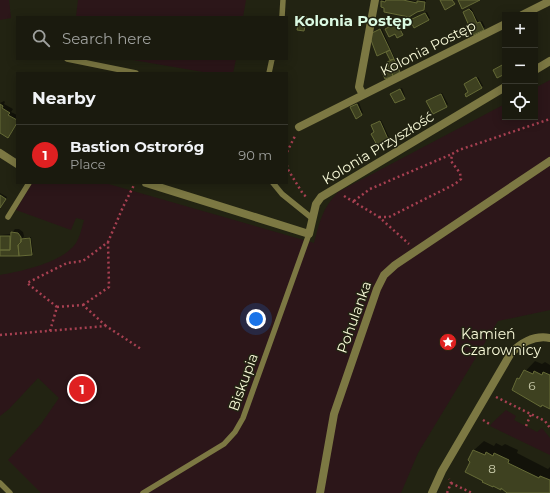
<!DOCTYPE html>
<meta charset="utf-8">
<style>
:root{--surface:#1a1a0e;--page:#232317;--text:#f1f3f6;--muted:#9fa19e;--line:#38382e;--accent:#df2021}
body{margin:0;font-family:Montserrat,sans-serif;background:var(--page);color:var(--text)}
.controls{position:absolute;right:12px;top:12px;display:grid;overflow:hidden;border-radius:0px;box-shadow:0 2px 10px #0003}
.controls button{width:36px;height:36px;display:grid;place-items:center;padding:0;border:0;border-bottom:1px solid var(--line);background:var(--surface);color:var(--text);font:20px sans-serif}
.you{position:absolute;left:256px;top:319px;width:14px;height:14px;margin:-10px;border:3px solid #fff;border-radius:50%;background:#1a73e8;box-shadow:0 0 0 6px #1a73e833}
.badge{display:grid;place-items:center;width:26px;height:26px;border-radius:50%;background:var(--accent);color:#fff;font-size:13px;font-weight:700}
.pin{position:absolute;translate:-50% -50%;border:2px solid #fff;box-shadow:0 1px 4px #0006}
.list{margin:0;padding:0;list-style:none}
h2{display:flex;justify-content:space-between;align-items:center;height:52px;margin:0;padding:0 16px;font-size:17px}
h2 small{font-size:13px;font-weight:400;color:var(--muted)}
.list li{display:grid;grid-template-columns:26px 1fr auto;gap:12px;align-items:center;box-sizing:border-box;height:60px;padding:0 16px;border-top:1px solid var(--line)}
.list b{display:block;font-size:15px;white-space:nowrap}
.list p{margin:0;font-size:13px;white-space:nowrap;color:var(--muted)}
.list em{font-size:13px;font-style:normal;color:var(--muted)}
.icon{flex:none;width:22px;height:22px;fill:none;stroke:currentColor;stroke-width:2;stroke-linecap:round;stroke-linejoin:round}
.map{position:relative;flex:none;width:550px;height:493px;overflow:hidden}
.search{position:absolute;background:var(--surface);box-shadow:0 2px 10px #0003;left:16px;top:16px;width:272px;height:44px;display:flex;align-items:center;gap:10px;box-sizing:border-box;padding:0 14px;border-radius:0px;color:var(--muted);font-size:15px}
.panel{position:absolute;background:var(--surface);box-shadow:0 2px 10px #0003;left:16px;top:72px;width:272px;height:112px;border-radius:0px}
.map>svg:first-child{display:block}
.green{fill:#2c1619}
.shadow{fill:#0007}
.building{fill:#3e4120;stroke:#656a36}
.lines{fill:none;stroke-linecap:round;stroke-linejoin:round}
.path{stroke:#a74051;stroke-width:2.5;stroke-dasharray:2 3;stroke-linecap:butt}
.lane{stroke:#7c7843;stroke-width:5.5}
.street{stroke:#7c7843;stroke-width:8}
.labels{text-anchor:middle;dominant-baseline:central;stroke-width:3;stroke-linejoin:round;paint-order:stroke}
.number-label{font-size:12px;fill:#caccab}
.street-label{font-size:14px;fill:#f9fad9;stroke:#222312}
.poi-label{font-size:14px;fill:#f9fad9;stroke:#222312;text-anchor:start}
.neighbourhood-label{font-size:15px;font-weight:bold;fill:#dbfae3;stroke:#222312}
</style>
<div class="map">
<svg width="550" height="493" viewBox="0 0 550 493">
<rect width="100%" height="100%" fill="#222312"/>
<!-- green -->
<path class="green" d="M0,0H9L11,18L0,20Z
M78,0H246L243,17H76Z
M127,59H236L233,73H209Z
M550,80V310L498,321L418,453L401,493H41L8,460L41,424L59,398L38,378L9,409L0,416V275C22,271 62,263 76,243C80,237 82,227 84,220L76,218L71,230L16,210L32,183H105L314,243C320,221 322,209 338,192L505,104V117H535V88Z
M506,410L516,416L514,420L537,432L542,428L550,438V455L490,426L492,423Z"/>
<!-- shadow -->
<path class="shadow" d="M384,0H410L418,2L420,0H426L425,8L423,10L386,7L382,2Z
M471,8L479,23L482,21L485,27L474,34L466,11Z
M427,12L430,18L428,20L413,19Z
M302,15L307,16L305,29L304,30L301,16Z
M399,22L403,33L402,34L395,33L388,28Z
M382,29L400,70L399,72H383L390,68L388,62L391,60L387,50L375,32Z
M478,77L483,86L469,92L465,84Z
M402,88L405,96L404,98L393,93Z
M442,93L448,104L446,106L429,100Z
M4,101L5,102L4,104L13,109L11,112L17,115V124L8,137L0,132V103Z
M359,103L363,113L356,117L353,106Z
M381,120L389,137L388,139L375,132L373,124Z
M0,193L7,197L0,207Z
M15,229H19L23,232L24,236L23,238L31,237L33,252L31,254L0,255V235L11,234Z
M535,361L542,364L545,362L550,365V407L518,379Z
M484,441L494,446L496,443L502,446L505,444L518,450L517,453L548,469L550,467V493H509L469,460L474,450Z"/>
<!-- building -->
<path class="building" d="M386,0H403L417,3V1L425,2L424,10L417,12L409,17L384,12V8L381,7V1L385,2Z
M440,0H452L455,4L445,10Z
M458,0H480L462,9Z
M469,9L472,12L477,23L480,22L484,30L473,35L463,12Z
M425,13L429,20L414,28L410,20Z
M300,16L307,17L304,31L297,30Z
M397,23L403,35L397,38L395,34L389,37L385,29Z
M380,29L390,50L377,56L371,40L372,33Z
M390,50L394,59L390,60L386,52Z
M394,59L400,72L393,76L387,62Z
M504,64L505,67V76L504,77L503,75L497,78L493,70Z
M390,68L393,76L385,79L382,72Z
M476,77L482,88L466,97L465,94L468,92L464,84Z
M400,89L405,99L395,103L390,94Z
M441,94L447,107L433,114L426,101Z
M0,104L3,106L2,108L10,113L8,115L17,120V123L8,138L0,133Z
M357,104L362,115L356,119L350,107Z
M380,121L388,139L377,145L371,134L374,132L371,125Z
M0,195L6,199L0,208Z
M11,232L18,233L21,237V242L18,245L19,256H0V250H10Z
M0,236H10V250H0Z
M30,238L32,255L19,256L18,245L21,242V239Z
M524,370L533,374L534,371L542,375L543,372L550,375V409L542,405L541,407L512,390L517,378L519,379Z
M473,450L485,455L486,452L493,456L494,453L509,460L508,463L539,478L540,476L550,480V493H507L501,488V490L493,486V487L482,482L483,481L465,472L470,462L468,460Z"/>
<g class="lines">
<!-- path -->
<path class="path" d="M287,152L295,136
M287,165V168L303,194L308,198
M344,196L379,217L409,244
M354,201L370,189L452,154
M379,217H389L455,184L461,179L460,173L451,161L452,154L459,150L550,119
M83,305L109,287L108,242
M57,307L83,305L106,326
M50,331L57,307L27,283L67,263L83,261L108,242L123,207L135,183
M0,335L106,326L141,349
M496,397L545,421L550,428
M483,420L491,425
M526,426L531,414
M451,483L472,493
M447,493L451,483L449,479"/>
<!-- lane -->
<path class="lane" d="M282,17L283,0
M67,59L136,73
M269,73L272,59
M273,183L282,194L313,219
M8,217L29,183
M0,483L10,493
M143,493L224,444L235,432L243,418L309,234"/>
<!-- street -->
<path class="street" d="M522,15L550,1
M535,70L550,61
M363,95L359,87L375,0
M299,127L505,24
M0,153L17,164
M146,183L309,234L316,204L321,197L505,87
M320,493L334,414L377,289L384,275L395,265L550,161
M432,493L442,471L511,353C521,343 535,335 550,338"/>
</g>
<!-- icons -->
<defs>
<symbol id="sight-disc" viewBox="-11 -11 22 22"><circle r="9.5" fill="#df2021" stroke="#222312"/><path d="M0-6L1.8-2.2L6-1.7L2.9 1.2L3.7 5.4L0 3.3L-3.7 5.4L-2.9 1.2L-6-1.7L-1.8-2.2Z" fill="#fff"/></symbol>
</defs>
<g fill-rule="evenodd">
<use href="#sight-disc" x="438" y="332" width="20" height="20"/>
</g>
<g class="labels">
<!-- number labels -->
<g class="number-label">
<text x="532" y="385">6</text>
<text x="492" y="468">8</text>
</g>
<!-- street labels -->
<g class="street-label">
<text transform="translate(428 48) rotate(-27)">Kolonia Postęp</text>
<text transform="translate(378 148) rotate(-31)">Kolonia Przyszłość</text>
<text transform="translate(354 317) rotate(-70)">Pohulanka</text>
<text transform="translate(243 382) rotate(-70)">Biskupia</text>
</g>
<!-- poi labels -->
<g class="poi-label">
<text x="461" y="334">Kamień<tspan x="461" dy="16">Czarownicy</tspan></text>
</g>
<!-- neighbourhood labels -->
<g class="neighbourhood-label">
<text x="353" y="20">Kolonia Postęp</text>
</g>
</g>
</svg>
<div class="controls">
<button>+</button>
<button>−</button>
<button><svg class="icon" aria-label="locate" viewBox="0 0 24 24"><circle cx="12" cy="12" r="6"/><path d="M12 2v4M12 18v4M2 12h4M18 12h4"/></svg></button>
</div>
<div class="you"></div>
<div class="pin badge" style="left:82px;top:389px">1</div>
<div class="search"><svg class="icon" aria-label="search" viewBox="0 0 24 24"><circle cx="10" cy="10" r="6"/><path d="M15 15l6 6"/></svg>Search here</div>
<section class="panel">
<h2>Nearby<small></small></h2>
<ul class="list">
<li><span class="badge">1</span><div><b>Bastion Ostroróg</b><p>Place</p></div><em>90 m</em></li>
</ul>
</section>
</div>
